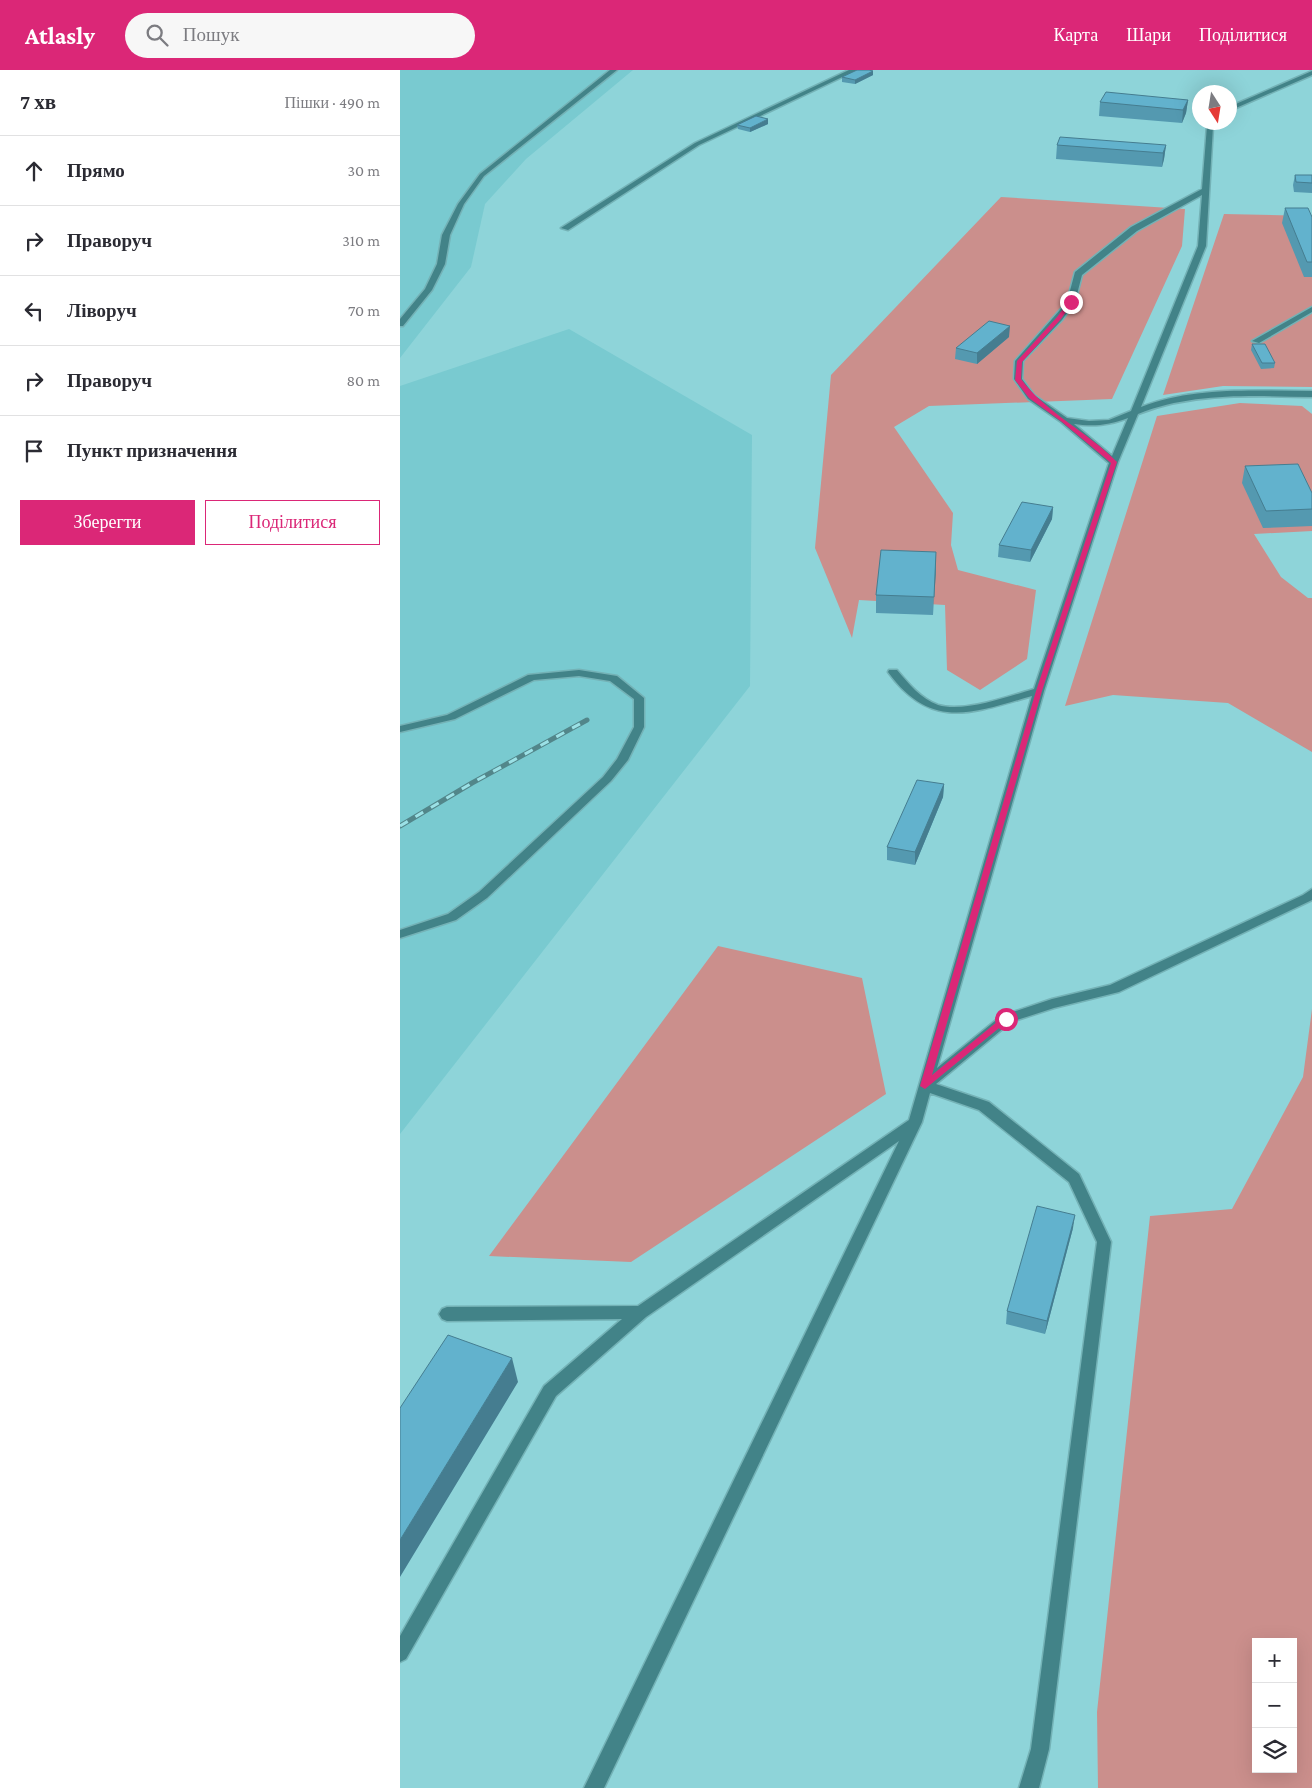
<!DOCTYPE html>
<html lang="uk">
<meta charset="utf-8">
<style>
:root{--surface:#fff;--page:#f7f7f7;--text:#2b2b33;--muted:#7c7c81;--line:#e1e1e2;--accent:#db2777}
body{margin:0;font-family:"Crimson Pro",serif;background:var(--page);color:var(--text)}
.controls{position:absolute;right:15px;bottom:15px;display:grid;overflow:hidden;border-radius:0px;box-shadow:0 5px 20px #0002}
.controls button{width:45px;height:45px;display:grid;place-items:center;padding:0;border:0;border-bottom:1px solid var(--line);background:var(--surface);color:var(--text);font:25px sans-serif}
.compass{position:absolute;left:792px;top:15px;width:45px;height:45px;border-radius:50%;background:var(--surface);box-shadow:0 5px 20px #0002;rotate:168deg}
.stop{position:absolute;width:15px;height:15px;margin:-11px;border:4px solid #db2777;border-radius:50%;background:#fff}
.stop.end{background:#db2777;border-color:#fff;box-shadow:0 1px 5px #0008}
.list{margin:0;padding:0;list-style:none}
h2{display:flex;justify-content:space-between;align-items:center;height:65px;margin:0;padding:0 20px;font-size:21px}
h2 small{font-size:16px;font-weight:400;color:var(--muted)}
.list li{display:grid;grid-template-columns:32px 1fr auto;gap:15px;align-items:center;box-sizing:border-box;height:70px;padding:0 20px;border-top:1px solid var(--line)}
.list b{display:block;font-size:19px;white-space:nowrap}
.list em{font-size:16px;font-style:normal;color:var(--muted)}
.actions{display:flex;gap:10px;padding:15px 20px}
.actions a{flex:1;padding:11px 0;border:1px solid var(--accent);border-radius:0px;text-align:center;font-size:18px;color:var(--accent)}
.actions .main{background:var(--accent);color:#fff}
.icon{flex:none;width:28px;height:28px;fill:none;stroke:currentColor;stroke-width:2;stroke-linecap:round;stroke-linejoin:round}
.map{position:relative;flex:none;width:912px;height:1718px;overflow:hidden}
header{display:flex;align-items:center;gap:30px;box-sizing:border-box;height:70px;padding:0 25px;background:var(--accent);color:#fff}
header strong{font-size:24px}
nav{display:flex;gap:28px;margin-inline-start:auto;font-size:18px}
.search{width:350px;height:45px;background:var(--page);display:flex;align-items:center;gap:12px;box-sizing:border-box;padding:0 18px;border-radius:28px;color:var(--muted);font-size:19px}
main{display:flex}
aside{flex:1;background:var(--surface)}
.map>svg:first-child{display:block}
.built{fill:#79cad0}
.green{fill:#cb8f8c;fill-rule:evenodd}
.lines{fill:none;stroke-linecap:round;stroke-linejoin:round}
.minor-casing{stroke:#74b2b6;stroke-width:3}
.minor{fill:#428388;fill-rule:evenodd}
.rail-casing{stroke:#52868a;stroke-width:5}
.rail{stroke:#9be1e6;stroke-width:3;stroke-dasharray:9;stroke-linecap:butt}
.wall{fill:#5499b0}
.shaded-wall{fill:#457d90}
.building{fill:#62b2cd;stroke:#457d90}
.route{fill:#db2777}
</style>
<header>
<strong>Atlasly</strong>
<div class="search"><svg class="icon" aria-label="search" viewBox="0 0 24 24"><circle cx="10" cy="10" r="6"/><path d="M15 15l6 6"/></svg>Пошук</div>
<nav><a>Карта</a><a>Шари</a><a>Поділитися</a></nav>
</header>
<main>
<aside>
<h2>7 хв<small>Пішки · 490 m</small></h2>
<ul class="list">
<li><svg class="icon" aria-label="ahead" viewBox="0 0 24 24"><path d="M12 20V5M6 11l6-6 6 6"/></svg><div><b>Прямо</b></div><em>30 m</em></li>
<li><svg class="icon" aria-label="right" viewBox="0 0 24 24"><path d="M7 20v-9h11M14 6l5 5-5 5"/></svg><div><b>Праворуч</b></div><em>310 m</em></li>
<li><svg class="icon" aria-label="left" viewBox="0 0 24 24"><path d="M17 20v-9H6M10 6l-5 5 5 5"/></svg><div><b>Ліворуч</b></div><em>70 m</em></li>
<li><svg class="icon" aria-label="right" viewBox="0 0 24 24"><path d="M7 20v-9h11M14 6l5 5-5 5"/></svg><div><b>Праворуч</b></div><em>80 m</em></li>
<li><svg class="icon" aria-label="arrive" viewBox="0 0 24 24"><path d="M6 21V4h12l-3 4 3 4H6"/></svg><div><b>Пункт призначення</b></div></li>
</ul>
<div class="actions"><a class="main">Зберегти</a><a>Поділитися</a></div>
</aside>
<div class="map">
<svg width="912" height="1718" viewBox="0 0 912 1718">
<rect width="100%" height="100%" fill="#8ed4d9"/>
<!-- built -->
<path class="built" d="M0,0H233L126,89L85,134L71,197L0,288Z
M169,259L352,365L350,616L0,1064V316Z"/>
<!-- green -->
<path class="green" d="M601,127L785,139L782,176L712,329L529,336L494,357L553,443L551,475L558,500L636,520L627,589L580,620L547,600L545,535L459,530L452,568L415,478L431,305Z
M824,144L912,146V317L823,316L763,325Z
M840,333L902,336L912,344V461L854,464L881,507L908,528H912V682L828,633L713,625L665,636L757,346Z
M318,876L462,908L486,1024L231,1192L89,1186Z
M912,939V1718H698L697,1642L750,1146L832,1139L903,1007ZM856,1572H893V1699H856Z"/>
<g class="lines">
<defs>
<path id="minor" d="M210,0H217L84,106L64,134L50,165L45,194L32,220L3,256H0V249L25,219L37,194L42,165L58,134L80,104Z
M449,0H457L299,75L168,160L161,158L295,73Z
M912,1V5L829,41V37Z
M810,52H817L813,56L806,176L741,337C794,316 856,321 912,321V327C853,326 793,322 738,344L718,392L644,621L537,998L601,946L652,929L710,915L903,825L912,819V830L719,922L654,938L611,952L536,1014L589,1032L679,1104L711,1172L649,1679L639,1718H619L631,1679L697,1172L669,1112L579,1040L530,1023L522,1052L204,1718H184L499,1071L246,1247L156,1326L6,1589L0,1592V1566L144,1316L222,1249L47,1251L42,1249L39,1244L42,1239L47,1237L238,1236L509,1050L632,626C572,643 531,661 488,602L489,600H497C508,613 521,629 538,635C564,643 609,626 634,619L709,393L661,352L628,329L614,309L615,291L667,232L675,202L731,157L802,119L807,56ZM802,125L798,176L731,341L709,350L689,351L667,348L634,325L622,309L623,291L662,250L675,232L682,205L737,161ZM728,348L712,386L674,354C694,357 709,355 728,348Z
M912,237V242L859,273L852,271Z
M179,600L217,606L244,628V657L228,690L211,711L87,828L56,850L0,868V860L48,844L79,822L203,707L217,689L234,657V629L210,611L179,606L134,610L55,649L0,662V656L47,645L128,605Z"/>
</defs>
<!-- minor casing -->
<use href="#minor" class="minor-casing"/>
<!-- minor -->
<use href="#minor" class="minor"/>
<defs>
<path id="rail" d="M0,756L72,713L187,650"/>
</defs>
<!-- rail casing -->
<use href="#rail" class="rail-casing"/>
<!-- rail -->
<use href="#rail" class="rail"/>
</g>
<!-- wall -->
<path class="wall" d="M473,1V5L455,14L442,12V7Z
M788,30L786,43L782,53L699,46L700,32Z
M368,54L350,62L338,59L337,55Z
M657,75H766L764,89L762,97L656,89Z
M895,105H912V123L894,122L893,115Z
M885,138L912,147V207H904L882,153Z
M609,267L577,294L555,289L556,278Z
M852,274L875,293L874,298L861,299L851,280Z
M845,396L912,423V456L863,458L842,413Z
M653,437L652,449L630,492L598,487L599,475Z
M536,482L533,545L476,543V525Z
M544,714L543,727L515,795L487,790V777Z
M673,1158L645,1264L606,1254L607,1241Z"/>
<!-- shaded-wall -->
<path class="shaded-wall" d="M473,1V5L455,14V10Z
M788,30L786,43L782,53L783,40Z
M368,49V54L350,62V58Z
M766,75L764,89L762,97L763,83Z
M610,256L609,267L577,294V283Z
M653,437L652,449L630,492L631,480Z
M536,482V500L533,545L534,527Z
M544,714L543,727L515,795V782Z
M675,1145L673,1158L645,1264L647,1251Z
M112,1288L118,1312L0,1507V1470Z"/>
<!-- building -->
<path class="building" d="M457,0H469L473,1L455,10L442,7Z
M706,22L788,30L783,40L700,32Z
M356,46L368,49L350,58L337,55Z
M660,67L766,75L763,83L657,75Z
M895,105H912V113L896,112Z
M885,138H908L912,147V192H907Z
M589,251L610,256L577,283L556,278Z
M852,274H865L875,293H862Z
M898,394L912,423V439L866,441L845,396Z
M622,432L653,437L631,480L599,475Z
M481,480L536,482L534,527L476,525Z
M517,710L544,714L515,782L487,777Z
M637,1136L675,1145L647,1251L607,1241Z
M48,1265L112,1288L0,1470V1338Z"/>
<!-- route -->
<path class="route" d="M669,231L673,232L661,249L622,292L621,309C646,343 688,362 717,392L642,621L532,1005L603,947L606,946L610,949L525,1019L520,1016L636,621L711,393L662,352L629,328L615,310L617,291L657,247Z"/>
</svg>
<div class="controls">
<button>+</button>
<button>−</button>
<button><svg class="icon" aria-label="layers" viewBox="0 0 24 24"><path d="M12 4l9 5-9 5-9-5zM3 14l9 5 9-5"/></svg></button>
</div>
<svg class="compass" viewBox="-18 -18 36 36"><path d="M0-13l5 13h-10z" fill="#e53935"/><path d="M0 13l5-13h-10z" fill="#7c7c81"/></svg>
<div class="stop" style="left:606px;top:949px"></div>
<div class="stop end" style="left:671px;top:232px"></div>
</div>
</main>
